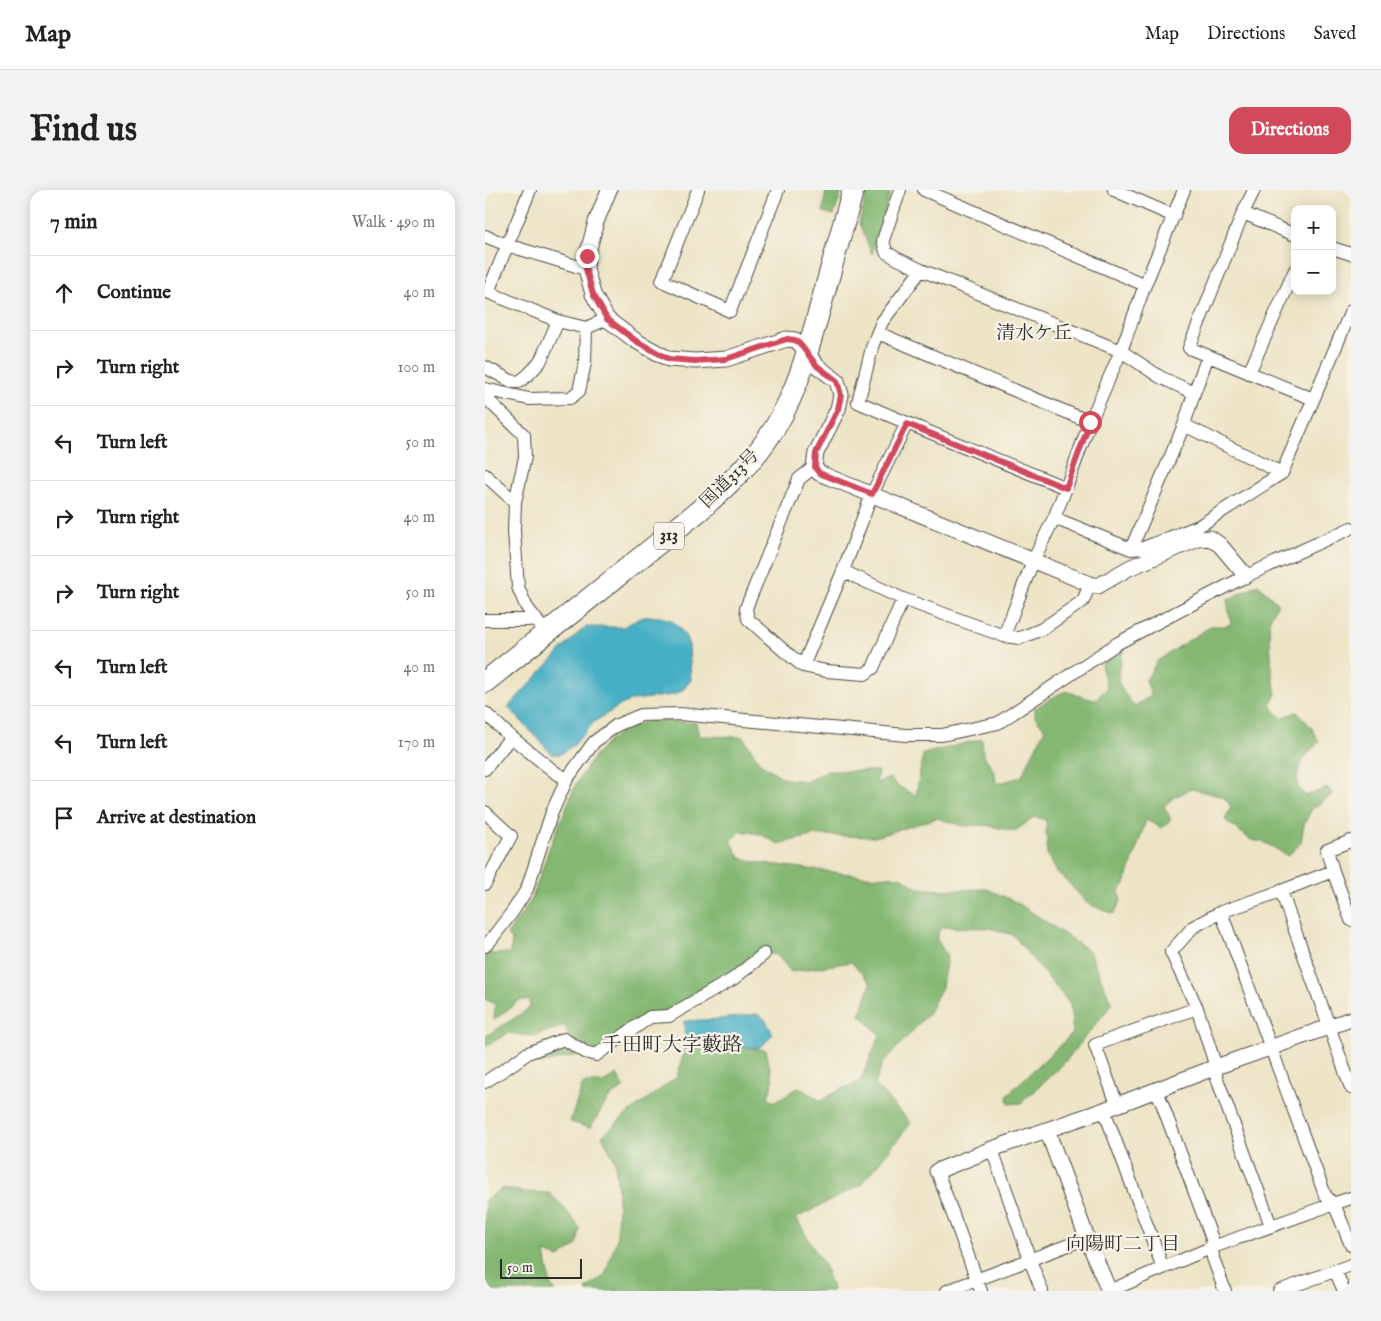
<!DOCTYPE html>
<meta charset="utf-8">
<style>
:root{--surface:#fff;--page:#f2f2f2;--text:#222;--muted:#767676;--line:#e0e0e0;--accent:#d1495b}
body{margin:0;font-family:"IM FELL English","Noto Serif JP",serif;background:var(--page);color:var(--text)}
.controls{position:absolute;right:15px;top:15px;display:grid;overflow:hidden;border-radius:10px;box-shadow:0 2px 12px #0003}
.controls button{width:45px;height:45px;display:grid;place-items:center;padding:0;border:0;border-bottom:1px solid var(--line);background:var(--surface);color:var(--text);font:25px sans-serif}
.scale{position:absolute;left:15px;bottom:12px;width:82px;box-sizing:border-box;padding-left:5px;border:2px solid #2b2b2b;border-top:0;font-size:14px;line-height:18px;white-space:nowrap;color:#2b2b2b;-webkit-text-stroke:4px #f7f3e8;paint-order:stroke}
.stop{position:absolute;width:15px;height:15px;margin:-11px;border:4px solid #d1495b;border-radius:50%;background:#fff}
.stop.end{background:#d1495b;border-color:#fff;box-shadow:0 1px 5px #0008}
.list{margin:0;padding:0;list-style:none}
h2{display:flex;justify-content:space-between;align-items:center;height:65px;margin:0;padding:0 20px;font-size:21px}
h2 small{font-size:16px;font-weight:400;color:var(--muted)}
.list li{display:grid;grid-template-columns:32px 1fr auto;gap:15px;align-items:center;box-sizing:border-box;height:75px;padding:0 20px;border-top:1px solid var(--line)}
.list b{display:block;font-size:19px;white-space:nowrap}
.list em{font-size:16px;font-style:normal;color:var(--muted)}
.icon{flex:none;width:28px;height:28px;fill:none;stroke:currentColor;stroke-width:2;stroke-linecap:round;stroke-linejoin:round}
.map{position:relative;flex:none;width:866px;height:1101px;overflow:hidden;border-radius:15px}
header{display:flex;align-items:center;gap:30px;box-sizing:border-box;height:70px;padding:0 25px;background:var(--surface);border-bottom:1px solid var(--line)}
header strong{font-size:24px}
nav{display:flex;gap:28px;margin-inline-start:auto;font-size:18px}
.intro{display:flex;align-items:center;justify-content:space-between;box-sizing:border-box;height:120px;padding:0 30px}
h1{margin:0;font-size:35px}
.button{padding:12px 22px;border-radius:15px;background:var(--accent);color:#fff;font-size:18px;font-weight:700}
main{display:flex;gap:30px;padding:0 30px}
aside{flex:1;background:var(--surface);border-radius:15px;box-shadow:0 2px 12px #0003}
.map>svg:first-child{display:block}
.forest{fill:#83b772;stroke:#57714e}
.water{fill:#46afc5;stroke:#386d78}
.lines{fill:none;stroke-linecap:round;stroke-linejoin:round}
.minor-casing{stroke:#484742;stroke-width:14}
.tertiary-casing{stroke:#484742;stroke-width:17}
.trunk-casing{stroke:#484742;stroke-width:23}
.minor{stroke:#fff;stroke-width:12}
.tertiary{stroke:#fff;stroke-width:15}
.trunk{stroke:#fff;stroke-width:21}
.route{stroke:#d1495b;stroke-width:6}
.labels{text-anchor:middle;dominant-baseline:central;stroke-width:4.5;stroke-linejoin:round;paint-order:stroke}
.shield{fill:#f7f3e8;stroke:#686764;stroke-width:1}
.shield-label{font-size:16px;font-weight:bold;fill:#2b2b2b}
.street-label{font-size:18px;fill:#2b2b2b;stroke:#f7f3e8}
.neighbourhood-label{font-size:19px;fill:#2b2b2b;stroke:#f7f3e8}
.quarter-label{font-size:20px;fill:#2b2b2b;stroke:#f7f3e8}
</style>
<header>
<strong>Map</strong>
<nav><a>Map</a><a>Directions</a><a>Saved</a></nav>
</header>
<div class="intro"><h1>Find us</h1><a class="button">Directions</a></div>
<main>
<aside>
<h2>7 min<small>Walk · 490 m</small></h2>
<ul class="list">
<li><svg class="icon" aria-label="ahead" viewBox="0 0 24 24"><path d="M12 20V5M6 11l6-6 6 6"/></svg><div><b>Continue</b></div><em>40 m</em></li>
<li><svg class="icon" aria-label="right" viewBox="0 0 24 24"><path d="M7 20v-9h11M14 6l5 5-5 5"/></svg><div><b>Turn right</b></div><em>100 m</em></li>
<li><svg class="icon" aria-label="left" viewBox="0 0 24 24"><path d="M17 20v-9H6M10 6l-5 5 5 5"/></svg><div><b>Turn left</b></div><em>50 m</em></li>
<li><svg class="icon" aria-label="right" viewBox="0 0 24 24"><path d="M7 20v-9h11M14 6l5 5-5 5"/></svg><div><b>Turn right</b></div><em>40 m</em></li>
<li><svg class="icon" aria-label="right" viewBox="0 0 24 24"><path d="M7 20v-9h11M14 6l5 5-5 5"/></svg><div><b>Turn right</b></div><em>50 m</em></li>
<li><svg class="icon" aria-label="left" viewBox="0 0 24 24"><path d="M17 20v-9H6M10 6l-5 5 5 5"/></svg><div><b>Turn left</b></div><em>40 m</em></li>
<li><svg class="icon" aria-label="left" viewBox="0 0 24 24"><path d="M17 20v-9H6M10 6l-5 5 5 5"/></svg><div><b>Turn left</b></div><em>170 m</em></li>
<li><svg class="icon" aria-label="arrive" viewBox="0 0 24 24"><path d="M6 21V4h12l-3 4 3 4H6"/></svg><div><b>Arrive at destination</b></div></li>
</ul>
</aside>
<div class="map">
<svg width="866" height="1101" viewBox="0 0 866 1101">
<rect width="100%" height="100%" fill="#f7f3e8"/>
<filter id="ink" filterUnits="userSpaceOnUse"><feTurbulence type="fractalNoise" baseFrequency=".02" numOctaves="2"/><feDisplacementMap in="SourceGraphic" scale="10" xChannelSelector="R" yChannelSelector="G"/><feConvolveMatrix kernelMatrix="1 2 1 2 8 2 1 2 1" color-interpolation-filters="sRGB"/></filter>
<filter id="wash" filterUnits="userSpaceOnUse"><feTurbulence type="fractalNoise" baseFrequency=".0096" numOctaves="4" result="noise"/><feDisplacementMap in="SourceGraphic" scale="20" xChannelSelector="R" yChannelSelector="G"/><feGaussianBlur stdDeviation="1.12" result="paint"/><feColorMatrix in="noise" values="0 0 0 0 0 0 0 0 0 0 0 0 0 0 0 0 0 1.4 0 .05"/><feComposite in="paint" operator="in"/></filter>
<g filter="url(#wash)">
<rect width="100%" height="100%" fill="#ede4c6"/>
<!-- forest -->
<path class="forest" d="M341,0H357L349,25L338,22Z
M383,0H406L387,64L374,33Z
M773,394L793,413L784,431L787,482L791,504L785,515L796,528L812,522L827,538L834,552C823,562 809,579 813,596C814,599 818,603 820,606L843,598L848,604L827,619L819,634L816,652L803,666L779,652L766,650L740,630L746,617L739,607L707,599L689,607L679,616L686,630L677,638L661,630L640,694L634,701L636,711L629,724L603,714L580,689L572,682L562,664L561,630L550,627L530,641L500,635L478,636L452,628L390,647L330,645L293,654L275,644L255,641L246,651L255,668L269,672L380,686L416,687L432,698L455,700L502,699L533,713L604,761L627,814L579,873L536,913L524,914L522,905L588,843L585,814L528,745L505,738L456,737L451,748L462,766L457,797L443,824L397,874L390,895L426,933L376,995L311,1028L340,1077L348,1101H102L101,1099L120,1085L132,1048L133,1002L130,971L117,946L141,925L192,887L200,857L238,850L258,857L281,860L288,891L283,907L289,912L314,897L336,911L354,900L375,892L395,845L375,825L386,793L366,772L306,782L292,765L276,762L205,814L171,825L114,861L85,851L80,836L47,846L23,843L0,857V847L45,818L44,810H35L9,830L10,814L0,809V764L25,763L27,751L22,745L47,709L64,659L91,594L108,568L125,550L142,537L168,530L211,533L214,546L258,547L276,574L300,589L323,591L342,581H393L391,593L405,588L413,596L431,606L438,564L497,549L498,564L510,583L511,594L536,587L560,539L550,527V518L574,504L581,501L601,508L611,510L622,498L616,475L639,458C631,491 628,490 650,517L666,505L661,490L672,471L726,436H741L746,434L742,410Z
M79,854L96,864L54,874L45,872L47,865Z
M132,885L139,897L123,909L105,938L85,932L98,893H118Z
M18,998L37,1002L64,1003L77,1015L95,1038L92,1055L74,1068L60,1063L66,1096L71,1101H0V1010Z"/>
<!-- water -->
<path class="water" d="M164,426L175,427L186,430L194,437L201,447L204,455L206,490L199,499L189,505L148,510L136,515L109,532L89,555L74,565L71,564L68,565L23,517L87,449L100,437H138L155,428Z
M272,824L280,829L288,844L279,854L273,858L258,857L238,850L200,857L199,831L236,829Z"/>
</g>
<g filter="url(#ink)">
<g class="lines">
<defs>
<path id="minor" d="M213,0L177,91L245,121L293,0
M415,0L398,50L401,62L411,68L436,80L636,161L675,187L709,203
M439,0L660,95
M629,0L689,26
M769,0L758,23L810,45
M758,23L704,158L828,209
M0,46L22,55L101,79
M847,58L866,64
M0,101L73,131L55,172L43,185L34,192L26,191L0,177
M3,102L45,0
M73,131L101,138
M393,143L605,232
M764,183L810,80
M0,199L44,209L85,208L94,201L100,173L101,138L122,129
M0,207L39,245L40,267L30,312L29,341L33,397L41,416L61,443
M422,233L373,212L388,154L397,132L436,80
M699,235L797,283
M329,277L314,289L261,418L263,429L297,459L318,476L341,481L380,484L388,478L418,409
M0,285L30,312
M569,328L646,359L658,358L714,336L797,283L866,121
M646,359L699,235L709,203L723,166
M358,381L418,409L519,446L535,448L557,439L598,411L605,394
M0,430H42L51,429
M519,446L548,371L569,328L581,298L605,232L636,161L660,95L699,0
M318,476L358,381L387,304L422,233L581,298
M0,523L26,547L71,583L82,589
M0,579L26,547
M0,622L26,646L0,694
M866,651L842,660L848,681L796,701L866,898
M848,681L866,730
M736,722L840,1005L848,1014L866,1008
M0,756L5,751L28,721L42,699L67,622L82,589L109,552L132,535L156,525L195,524L421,545H457L513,533L633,453L761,386L866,338
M0,892L20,879L43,863L79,849L100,862L111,865L165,827L184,826L248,789L279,764
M672,900L727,1049L728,1068L740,1101
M632,914L610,855L712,818
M619,920L678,1078L624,1101
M507,959L545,1070L557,1101
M452,981L496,1101
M786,1036L731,886V877L712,818L686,762L708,737L736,722L796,701
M678,1078L728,1057L848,1014L852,1021L866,1055
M850,1080L859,1101
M462,1101L602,1048
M794,1101L866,1075"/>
<path id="tertiary" d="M124,0L111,32L102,66L101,79L108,104L122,129L151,151L184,169L210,171L241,169L302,149L310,150L315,154L332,176L352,191L356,205L353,219L331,263L329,277L334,283L605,394L613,396L644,378L713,349L725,348L735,355L761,386
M562,940L602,1048L624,1101
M452,981L507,959L619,920L731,877L866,829"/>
<path id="trunk" d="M0,492L215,320C238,299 263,277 281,251C310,211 322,164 335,118C346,78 357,39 368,0"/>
</defs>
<!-- minor casing -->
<use href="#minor" class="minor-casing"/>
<!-- tertiary casing -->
<use href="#tertiary" class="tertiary-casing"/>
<!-- trunk casing -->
<use href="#trunk" class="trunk-casing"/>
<!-- minor -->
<use href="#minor" class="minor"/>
<!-- tertiary -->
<use href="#tertiary" class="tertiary"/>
<!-- trunk -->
<use href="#trunk" class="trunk"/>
</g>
</g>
<g class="lines" filter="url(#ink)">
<!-- route -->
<path class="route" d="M102,66L101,79L108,104L122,129L151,151L184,169L210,171L241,169L302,149L310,150L315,154L332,176L352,191L356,205L353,219L331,263L330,277L334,283L387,304L422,234L581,298L605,232"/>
</g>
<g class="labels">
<!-- shield labels -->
<rect class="shield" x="169" y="332.5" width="30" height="27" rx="4"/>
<g class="shield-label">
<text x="184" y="346">313</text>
</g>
<!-- street labels -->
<g class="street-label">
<text transform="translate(245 289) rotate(-45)">国道313号</text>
</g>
<!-- neighbourhood labels -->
<g class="neighbourhood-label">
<text x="549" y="144">清水ケ丘</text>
<text x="638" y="1055">向陽町二丁目</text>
</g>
<!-- quarter labels -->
<g class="quarter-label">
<text x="187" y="855">千田町大字藪路</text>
</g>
</g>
</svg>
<div class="controls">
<button>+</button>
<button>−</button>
</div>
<div class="scale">50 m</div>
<div class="stop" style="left:605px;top:232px"></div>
<div class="stop end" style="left:102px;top:66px"></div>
</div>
</main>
